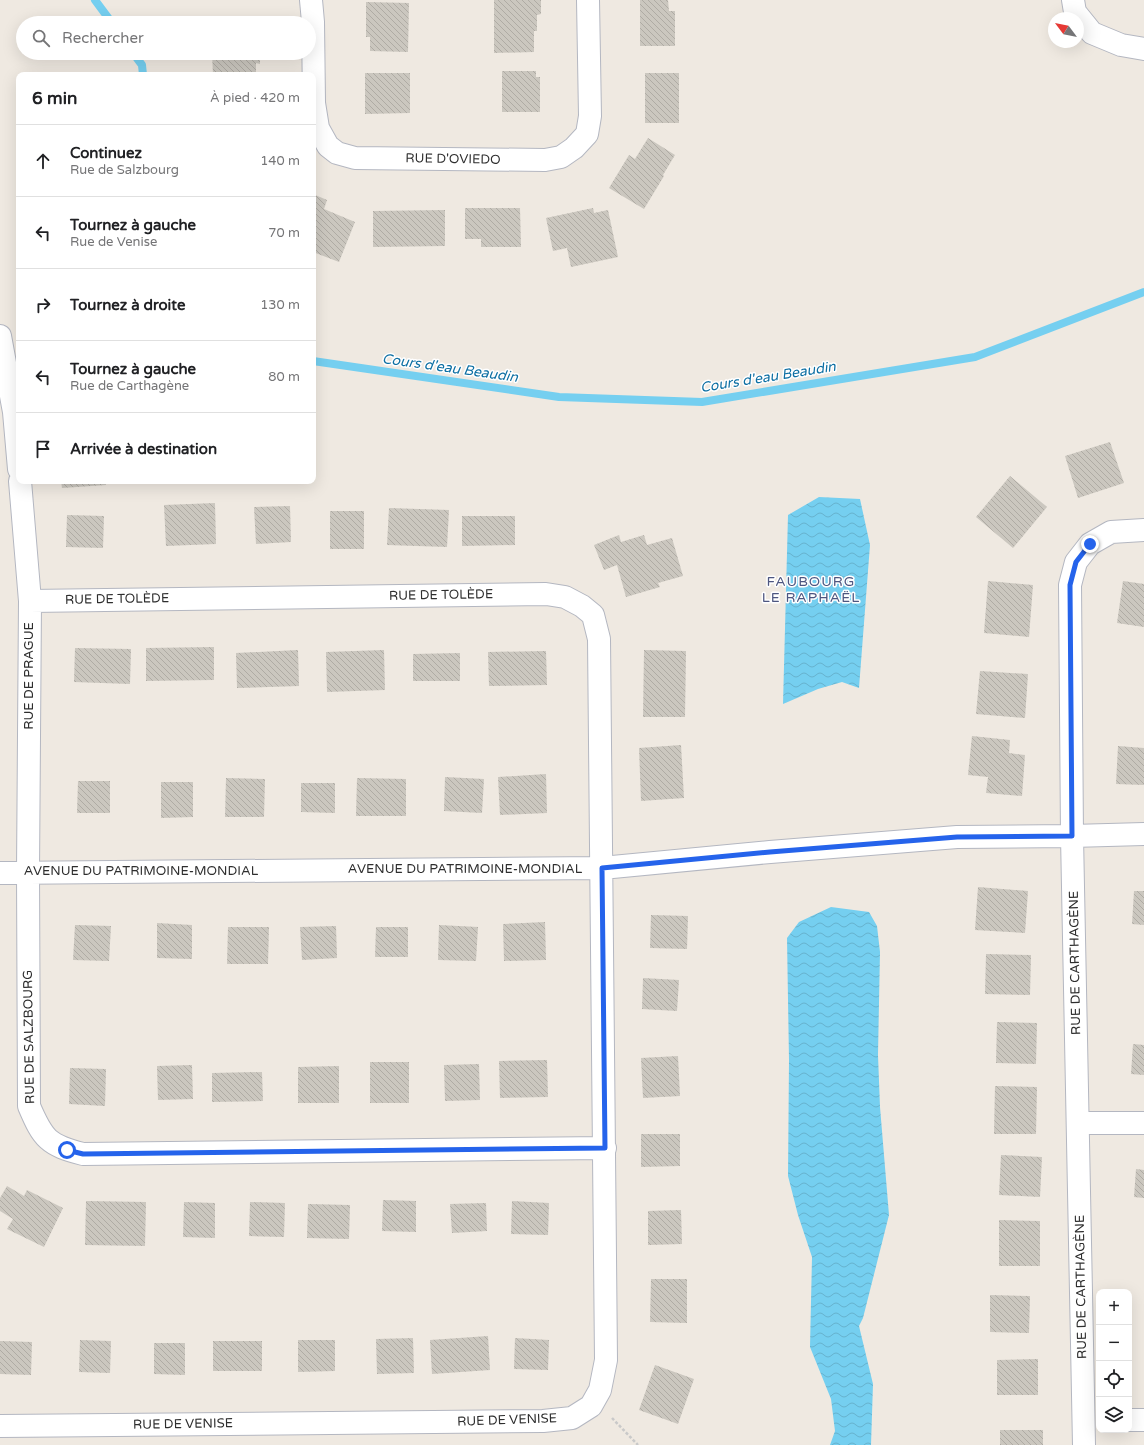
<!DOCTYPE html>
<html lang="fr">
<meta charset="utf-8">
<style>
:root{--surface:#fff;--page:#f2f2f2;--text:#202124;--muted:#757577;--line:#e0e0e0}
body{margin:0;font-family:"Varela Round",sans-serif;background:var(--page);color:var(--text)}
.controls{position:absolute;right:12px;bottom:12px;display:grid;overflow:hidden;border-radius:8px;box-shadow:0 4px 16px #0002}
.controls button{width:36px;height:36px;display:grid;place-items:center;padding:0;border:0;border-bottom:1px solid var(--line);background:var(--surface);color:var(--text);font:20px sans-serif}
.compass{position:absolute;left:1048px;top:12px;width:36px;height:36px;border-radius:50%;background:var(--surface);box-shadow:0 4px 16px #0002;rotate:302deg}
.stop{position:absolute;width:12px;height:12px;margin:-9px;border:3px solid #2563eb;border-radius:50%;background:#fff}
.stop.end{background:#2563eb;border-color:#fff;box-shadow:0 1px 4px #0008}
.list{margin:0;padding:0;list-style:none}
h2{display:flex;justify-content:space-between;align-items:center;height:52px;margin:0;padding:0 16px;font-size:17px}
h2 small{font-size:13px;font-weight:400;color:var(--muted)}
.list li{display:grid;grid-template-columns:26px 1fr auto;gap:12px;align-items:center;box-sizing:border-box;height:72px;padding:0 16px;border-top:1px solid var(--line)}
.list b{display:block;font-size:15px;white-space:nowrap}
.list p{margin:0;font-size:13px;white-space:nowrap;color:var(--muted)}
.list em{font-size:13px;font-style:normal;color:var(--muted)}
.icon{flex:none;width:22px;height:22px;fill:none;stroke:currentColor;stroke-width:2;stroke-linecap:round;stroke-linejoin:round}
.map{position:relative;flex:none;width:1144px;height:1445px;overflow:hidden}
.search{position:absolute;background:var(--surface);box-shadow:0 4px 16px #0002;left:16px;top:16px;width:300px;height:44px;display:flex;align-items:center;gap:10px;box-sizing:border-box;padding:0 14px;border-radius:22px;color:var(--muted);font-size:15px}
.panel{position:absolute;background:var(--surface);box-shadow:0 4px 16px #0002;left:16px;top:72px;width:300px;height:412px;border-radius:8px}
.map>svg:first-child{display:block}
.water{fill:url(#water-waves)}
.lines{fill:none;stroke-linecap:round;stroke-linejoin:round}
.stream{stroke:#75cff0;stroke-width:8}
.building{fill:url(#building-back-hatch)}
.street-casing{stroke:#b4b7c1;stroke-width:24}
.path{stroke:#c9c9c9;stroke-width:2.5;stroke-dasharray:3 2;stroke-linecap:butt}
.street{stroke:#fff;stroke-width:22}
.route{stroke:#2563eb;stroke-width:5}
.labels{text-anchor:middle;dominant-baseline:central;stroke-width:3;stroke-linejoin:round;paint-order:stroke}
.street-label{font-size:13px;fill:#2e2e2e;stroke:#fff}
.water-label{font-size:14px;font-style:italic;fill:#0d6fa3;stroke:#fff}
.neighbourhood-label{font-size:14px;letter-spacing:1px;fill:#4d5680;stroke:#fff}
</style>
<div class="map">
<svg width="1144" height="1445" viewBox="0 0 1144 1445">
<defs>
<pattern id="water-waves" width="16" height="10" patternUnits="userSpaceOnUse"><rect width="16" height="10" fill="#75cff0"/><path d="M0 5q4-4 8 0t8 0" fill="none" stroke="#66b2ce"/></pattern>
<pattern id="building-back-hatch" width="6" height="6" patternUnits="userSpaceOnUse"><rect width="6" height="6" fill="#cbc7bf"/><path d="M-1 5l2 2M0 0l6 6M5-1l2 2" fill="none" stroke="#afaba4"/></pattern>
</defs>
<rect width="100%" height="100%" fill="#efe9e1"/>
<!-- water -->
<path class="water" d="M819,497L860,499L870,545L859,688L842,682L818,689L783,704L788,515Z
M831,907L869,912L877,926L880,952L878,1055L880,1107L889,1215L863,1318L859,1326L873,1384L871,1445H830L835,1431L831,1399L810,1347L812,1257L798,1215L788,1176L789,1060L787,938L799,922Z"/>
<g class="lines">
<!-- stream -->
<path class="stream" d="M95,0L112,23
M133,53L142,65L143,75
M313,361L559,397L702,402L975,357L1144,292"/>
</g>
<!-- building -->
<path class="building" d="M494,0H541V14L537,15V31H534V52L494,53Z
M640,0H668L669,11H675V46H640Z
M366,2L409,3L408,52L370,51V37H366Z
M212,53H260V64L256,63V74L213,75Z
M502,71H536V77H540V112H502Z
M365,73H410V113L365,114Z
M645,73H679V123H645Z
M648,138L675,155L663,175L664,176L644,209L609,188L629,155L635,159Z
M313,194L327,200L324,209L355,222L339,262L313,252Z
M465,208H520L521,247H481V239H465Z
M593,208L594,213L608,210L618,257L571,267L567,248L553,251L546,218Z
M445,210V246L373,247V211Z
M1110,442L1124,483L1078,498L1065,456Z
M1010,476L1047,507L1013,548L976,517Z
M61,481H106V485L62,488Z
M215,503L216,544L166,546L164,505Z
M290,506L291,542L256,544L254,507Z
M389,508L449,510L447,547L387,545Z
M330,511H364V549H330Z
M67,515L104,516L103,548L66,547Z
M462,516H515V545L462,546Z
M619,535L621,542L644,535L647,545L672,538L683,576L658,583L660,587L626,597L617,565L604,570L594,545Z
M988,581L1033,585L1029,637L984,633Z
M1123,581L1144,584V627L1117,623Z
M214,647V680L146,681V648Z
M75,648L131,649L130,684L74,682Z
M298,650L299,686L237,688L236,653Z
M384,650L385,690L327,692L326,652Z
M644,650L686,651L685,717H643Z
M546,651L547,685L489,686L488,652Z
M460,653V681H413V654Z
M980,671L1028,674L1025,718L976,714Z
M972,736L1010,740L1009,753L1025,755L1022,796L986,793L988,777L968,775Z
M681,745L684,798L641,801L639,748Z
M1118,746L1144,748V785L1116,784Z
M546,774L547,813L500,815L498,777Z
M445,777L484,779L482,813L444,811Z
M226,778L265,779L264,817H225Z
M357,778L406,779V816H356Z
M78,781H110V813H77Z
M161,782H193V817L161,818Z
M301,783H335V813L301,812Z
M978,887L1028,891L1025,933L975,930Z
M1134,891H1144V925L1132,924Z
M651,915L688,916L687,949L650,948Z
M545,922L546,960L504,961L503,924Z
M157,923L192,925V959L157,958Z
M75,925L111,926L109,961L73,960Z
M439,925L478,927L476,961L438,960Z
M336,926L337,958L302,960L300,927Z
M228,927H269L268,964H227Z
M376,927H408V957H375Z
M986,954L1031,955L1030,995L985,994Z
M643,978L679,980L677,1011L642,1009Z
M997,1022L1037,1023L1036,1064L996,1063Z
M1133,1044L1144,1045V1075L1131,1074Z
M678,1056L680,1096L643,1098L641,1058Z
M547,1060L548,1097L500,1098L499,1061Z
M370,1062H409V1103H370Z
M479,1064L480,1100L445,1101L444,1065Z
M192,1065L193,1099L158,1100L157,1066Z
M339,1066V1103H298V1067Z
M70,1068L106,1069L105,1106L69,1104Z
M262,1072L263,1101L212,1102V1073Z
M995,1086L1037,1087L1036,1134H994Z
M641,1134H680V1166L641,1167Z
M1001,1155L1042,1157L1040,1197L999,1195Z
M1136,1169L1144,1170V1198L1134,1197Z
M7,1186L24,1196L27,1190L63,1208L44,1247L7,1229L13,1219L0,1211V1198Z
M383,1200L416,1201V1232L382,1231Z
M86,1201L146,1202L145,1246L85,1245Z
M512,1201L549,1203L548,1235L511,1234Z
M184,1202L215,1203V1238L183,1237Z
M250,1202L285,1203L284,1237L249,1236Z
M486,1203L487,1231L452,1233L450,1204Z
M308,1204L350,1205L349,1239L307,1238Z
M681,1210L682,1244L648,1245V1211Z
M999,1220L1040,1221V1266H999Z
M651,1279H687V1323L650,1322Z
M990,1295L1030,1296L1029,1333L990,1332Z
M488,1336L490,1370L432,1374L430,1340Z
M413,1338L414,1373L377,1374L376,1339Z
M515,1338L549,1340L548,1370L514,1369Z
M80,1340L111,1341L110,1373L79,1372Z
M298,1340H335V1371L298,1372Z
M0,1341L32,1342L31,1375L0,1374Z
M213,1341H262V1371H213Z
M154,1343H185V1375L154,1374Z
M1038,1359V1395H997V1360Z
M655,1365L694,1379L678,1424L639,1410Z
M1000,1430H1043V1445H1000Z"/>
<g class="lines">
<defs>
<path id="street" d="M311,0L313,22L314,103L318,128L328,146L337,153L355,158L545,160L561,157L574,148L587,134L590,116L588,0
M1073,0L1075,12L1092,33L1121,45L1144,49
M0,336L14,412L19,469
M20,481L30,601L28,872L29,1106C43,1139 48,1145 83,1154L605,1148
M0,873L602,868L770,852L957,837L1072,836L1144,834
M1078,1123H1144
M1129,1420H1144
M0,1426L543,1421L572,1418L591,1406L600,1390L606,1360L599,639L593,615L582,606L565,597L546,594L30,601
M1084,1445L1072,836L1070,585L1076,562L1090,544L1111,532L1144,530"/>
</defs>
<!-- street casing -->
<use href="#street" class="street-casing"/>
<!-- path -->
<path class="path" d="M612,1418L638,1445"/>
<!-- street -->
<use href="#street" class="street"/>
</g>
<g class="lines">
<!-- route -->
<path class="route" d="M67,1150L83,1154L605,1148L602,868L770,852L957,837L1072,836L1070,585L1076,562L1090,544"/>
</g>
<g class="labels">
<!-- street labels -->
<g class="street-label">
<text transform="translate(453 159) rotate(1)">RUE D'OVIEDO</text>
<text transform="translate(441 595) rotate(-1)">RUE DE TOLÈDE</text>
<text transform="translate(117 599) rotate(-1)">RUE DE TOLÈDE</text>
<text transform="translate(29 676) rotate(-90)">RUE DE PRAGUE</text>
<text x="465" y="869">AVENUE DU PATRIMOINE-MONDIAL</text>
<text x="141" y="871">AVENUE DU PATRIMOINE-MONDIAL</text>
<text transform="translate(1075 963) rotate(-91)">RUE DE CARTHAGÈNE</text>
<text transform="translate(29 1037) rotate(-91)">RUE DE SALZBOURG</text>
<text transform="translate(1081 1287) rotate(-91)">RUE DE CARTHAGÈNE</text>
<text transform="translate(507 1420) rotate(-2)">RUE DE VENISE</text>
<text transform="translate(183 1424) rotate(-1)">RUE DE VENISE</text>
</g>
<!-- water labels -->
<g class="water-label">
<text transform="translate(450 368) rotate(8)">Cours d'eau Beaudin</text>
<text transform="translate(768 377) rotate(-9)">Cours d'eau Beaudin</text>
</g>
<!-- neighbourhood labels -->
<g class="neighbourhood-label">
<text x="811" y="581">FAUBOURG<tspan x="811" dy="16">LE RAPHAËL</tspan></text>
</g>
</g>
</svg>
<div class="controls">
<button>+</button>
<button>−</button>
<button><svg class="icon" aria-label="locate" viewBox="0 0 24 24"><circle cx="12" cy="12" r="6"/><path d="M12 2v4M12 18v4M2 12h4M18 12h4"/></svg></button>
<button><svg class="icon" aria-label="layers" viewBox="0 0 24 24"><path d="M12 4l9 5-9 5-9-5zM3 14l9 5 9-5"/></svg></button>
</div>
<svg class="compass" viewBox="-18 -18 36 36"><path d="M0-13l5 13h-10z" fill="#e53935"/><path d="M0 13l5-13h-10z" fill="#757577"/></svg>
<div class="stop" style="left:67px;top:1150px"></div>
<div class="stop end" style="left:1090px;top:544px"></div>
<div class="search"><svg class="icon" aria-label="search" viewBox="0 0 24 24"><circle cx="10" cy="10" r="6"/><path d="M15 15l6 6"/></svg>Rechercher</div>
<section class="panel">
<h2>6 min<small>À pied · 420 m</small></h2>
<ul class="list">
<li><svg class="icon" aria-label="ahead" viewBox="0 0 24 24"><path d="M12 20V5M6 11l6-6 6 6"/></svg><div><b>Continuez</b><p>Rue de Salzbourg</p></div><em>140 m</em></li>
<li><svg class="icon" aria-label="left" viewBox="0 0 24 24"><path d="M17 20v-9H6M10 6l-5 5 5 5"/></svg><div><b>Tournez à gauche</b><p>Rue de Venise</p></div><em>70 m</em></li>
<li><svg class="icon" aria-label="right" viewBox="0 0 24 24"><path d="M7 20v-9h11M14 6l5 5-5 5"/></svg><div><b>Tournez à droite</b></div><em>130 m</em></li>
<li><svg class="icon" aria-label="left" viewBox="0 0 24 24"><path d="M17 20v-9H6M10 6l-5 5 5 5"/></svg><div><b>Tournez à gauche</b><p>Rue de Carthagène</p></div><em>80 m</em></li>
<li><svg class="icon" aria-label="arrive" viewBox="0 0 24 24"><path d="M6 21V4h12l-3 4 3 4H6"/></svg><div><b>Arrivée à destination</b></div></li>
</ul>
</section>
</div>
